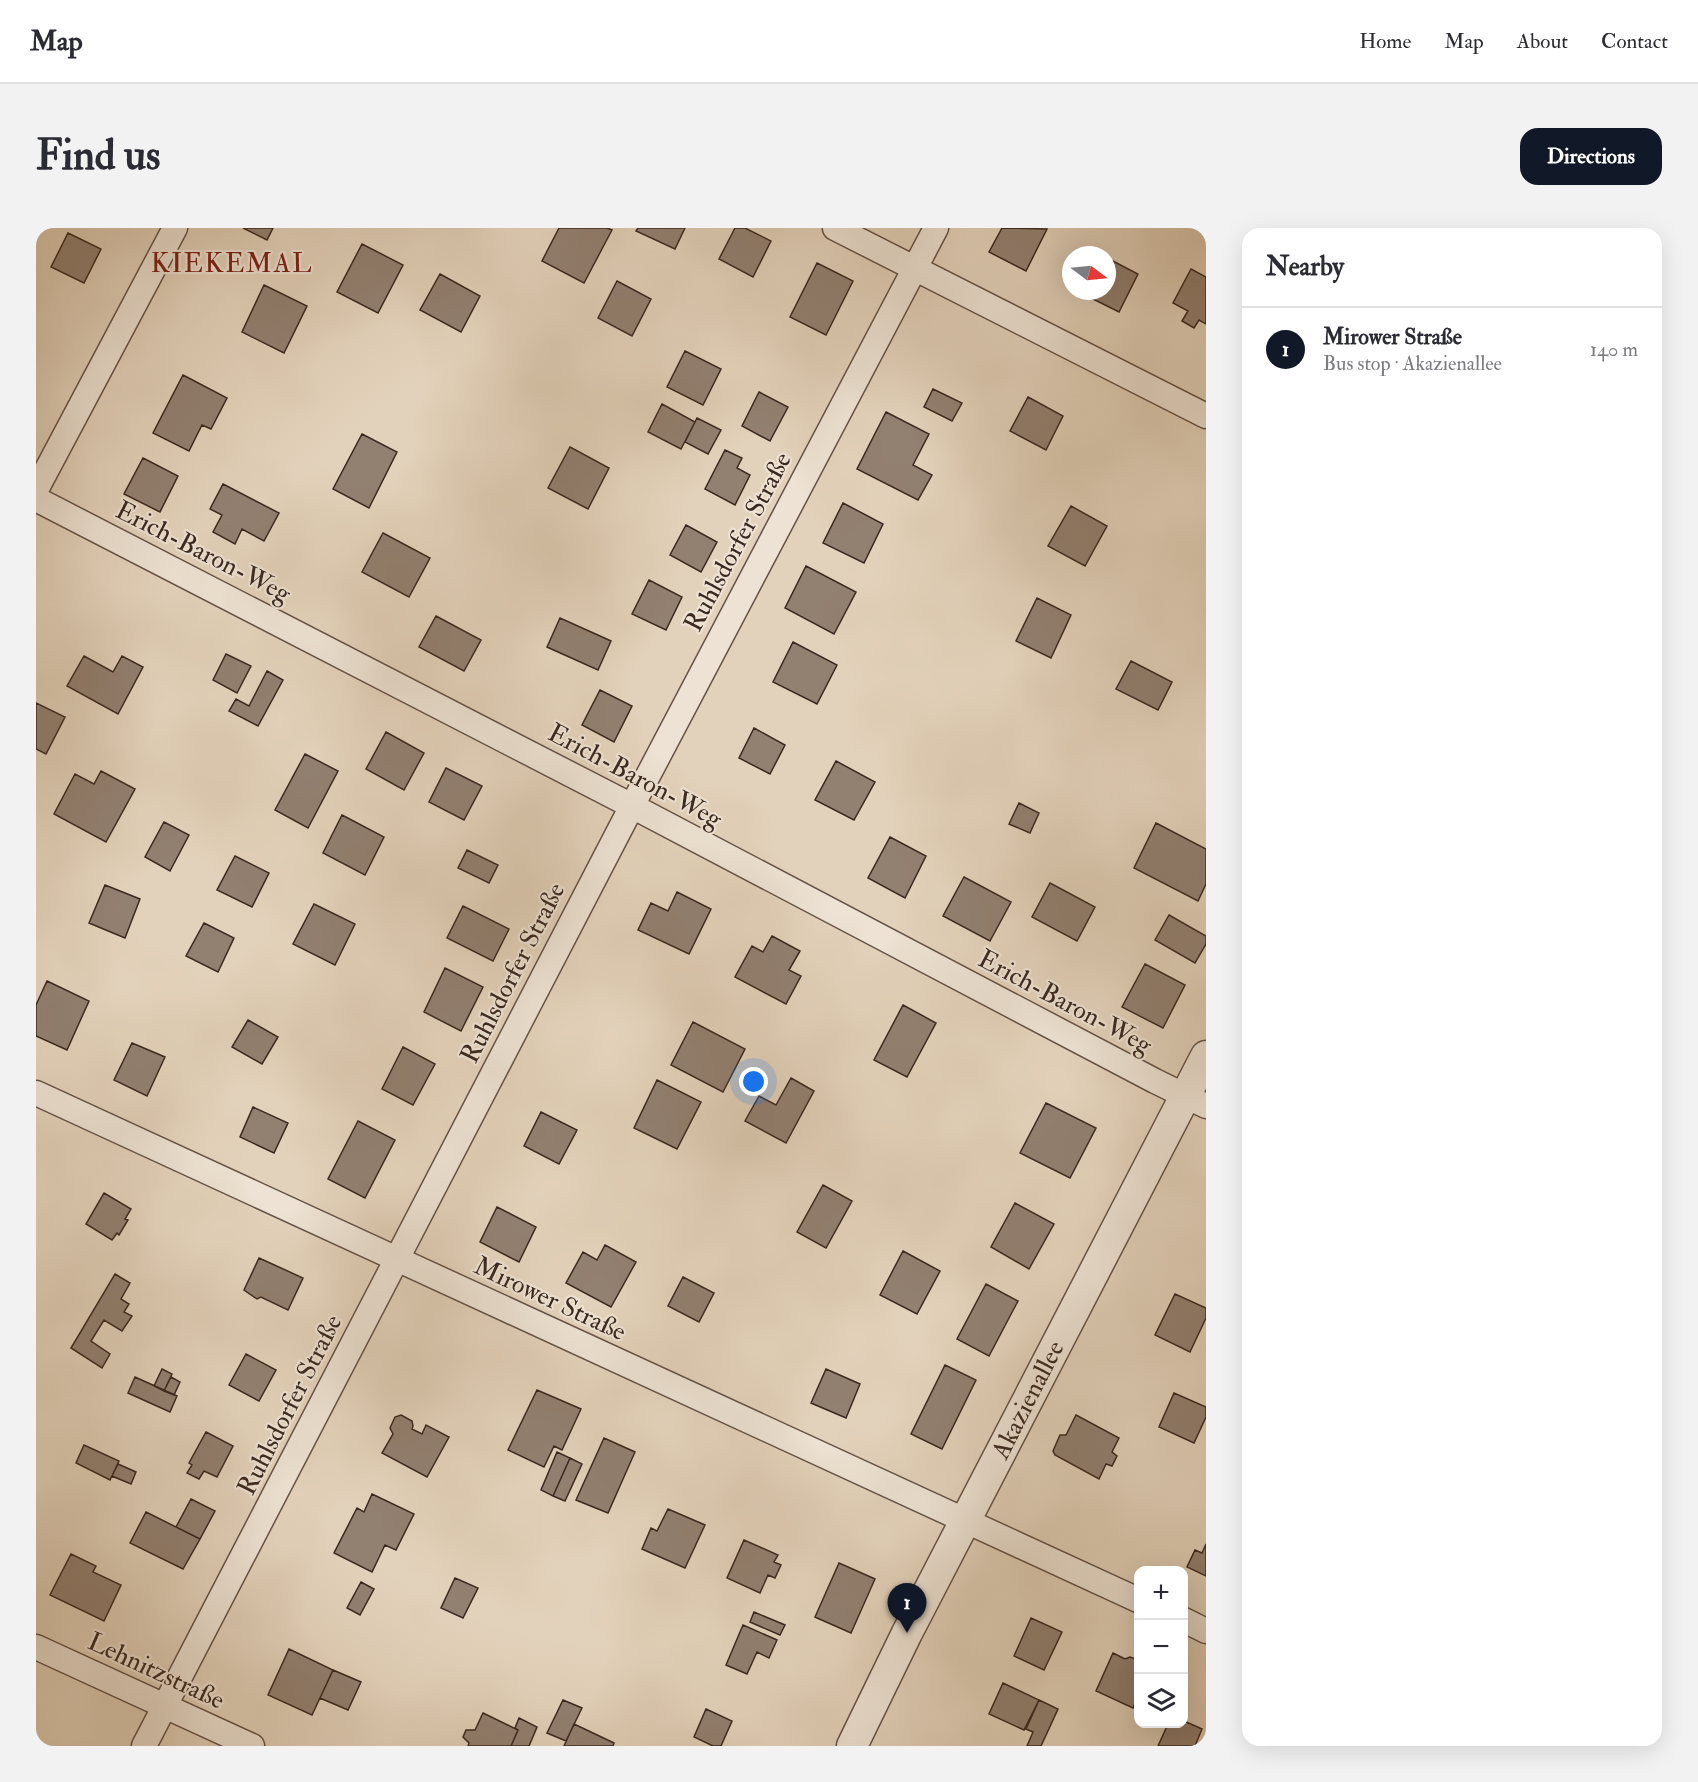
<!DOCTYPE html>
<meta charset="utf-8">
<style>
:root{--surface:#fff;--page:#f2f2f3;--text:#2b2b33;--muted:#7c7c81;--line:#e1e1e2;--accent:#111827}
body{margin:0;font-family:"IM FELL Double Pica",serif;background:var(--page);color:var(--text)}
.controls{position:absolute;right:18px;bottom:18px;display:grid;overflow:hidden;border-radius:12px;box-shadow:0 6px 24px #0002}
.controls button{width:54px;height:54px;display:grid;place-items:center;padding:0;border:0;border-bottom:2px solid var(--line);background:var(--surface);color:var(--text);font:30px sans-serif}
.compass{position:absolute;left:1026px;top:18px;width:54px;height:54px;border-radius:50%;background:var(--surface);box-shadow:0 6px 24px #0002;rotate:106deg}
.you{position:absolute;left:718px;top:854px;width:21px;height:21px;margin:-15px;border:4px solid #fff;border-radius:50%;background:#1a73e8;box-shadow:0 0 0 9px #1a73e833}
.badge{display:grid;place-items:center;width:39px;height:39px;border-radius:50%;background:var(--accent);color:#fff;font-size:20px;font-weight:700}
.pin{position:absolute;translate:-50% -50px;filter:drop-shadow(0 2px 3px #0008)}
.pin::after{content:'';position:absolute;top:32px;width:21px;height:18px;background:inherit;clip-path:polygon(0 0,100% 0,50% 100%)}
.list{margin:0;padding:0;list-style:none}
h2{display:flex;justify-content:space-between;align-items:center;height:78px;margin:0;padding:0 24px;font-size:26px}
h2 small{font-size:20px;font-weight:400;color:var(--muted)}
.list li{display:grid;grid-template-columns:39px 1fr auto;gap:18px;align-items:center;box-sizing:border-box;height:84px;padding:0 24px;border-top:2px solid var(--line)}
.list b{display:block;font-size:22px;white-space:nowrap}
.list p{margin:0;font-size:20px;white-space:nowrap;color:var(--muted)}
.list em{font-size:20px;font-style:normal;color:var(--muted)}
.icon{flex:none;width:33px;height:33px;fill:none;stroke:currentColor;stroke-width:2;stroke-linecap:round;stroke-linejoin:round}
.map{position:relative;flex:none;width:1170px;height:1518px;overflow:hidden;border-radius:18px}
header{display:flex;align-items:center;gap:36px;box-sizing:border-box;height:84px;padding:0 30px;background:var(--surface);border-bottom:2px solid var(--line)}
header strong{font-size:28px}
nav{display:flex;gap:33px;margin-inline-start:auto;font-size:21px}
.intro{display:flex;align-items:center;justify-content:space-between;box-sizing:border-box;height:144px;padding:0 36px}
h1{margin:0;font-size:42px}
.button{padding:15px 27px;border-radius:18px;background:var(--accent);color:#fff;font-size:21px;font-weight:700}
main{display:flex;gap:36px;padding:0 36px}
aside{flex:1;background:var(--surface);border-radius:18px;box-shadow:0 6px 24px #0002}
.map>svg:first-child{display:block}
.building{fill:#928071;stroke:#3b2820;stroke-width:1.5}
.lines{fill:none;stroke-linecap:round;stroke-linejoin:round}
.minor-casing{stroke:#655247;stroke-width:27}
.tertiary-casing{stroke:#655247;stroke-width:33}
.minor{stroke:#ede2d3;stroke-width:24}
.tertiary{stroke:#ede2d3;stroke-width:30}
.labels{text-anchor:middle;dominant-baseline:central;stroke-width:4.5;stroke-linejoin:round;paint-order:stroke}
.street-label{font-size:26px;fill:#3b2820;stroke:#ede2d3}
.neighbourhood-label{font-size:27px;letter-spacing:1.5px;fill:#7a1f14;stroke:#ede2d3}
</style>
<header>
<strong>Map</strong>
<nav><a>Home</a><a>Map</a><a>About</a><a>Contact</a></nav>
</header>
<div class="intro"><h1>Find us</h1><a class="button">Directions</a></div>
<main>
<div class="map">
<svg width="1170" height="1518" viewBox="0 0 1170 1518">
<rect width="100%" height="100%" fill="#e3d2bb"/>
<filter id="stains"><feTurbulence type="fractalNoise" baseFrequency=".00333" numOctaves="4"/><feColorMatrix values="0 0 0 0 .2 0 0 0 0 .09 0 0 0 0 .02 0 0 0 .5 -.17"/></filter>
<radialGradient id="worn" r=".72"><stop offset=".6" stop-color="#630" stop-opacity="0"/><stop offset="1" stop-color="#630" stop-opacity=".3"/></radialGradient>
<!-- building -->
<path class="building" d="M207,0H237L231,12Z
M523,0H571L576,2L548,55L506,33Z
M602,0H649L639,21L600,3Z
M699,0H709L735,13L717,49L683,31Z
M966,0L1011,1L990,43L953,24Z
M32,5L65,21L48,55L15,39Z
M326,16L367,37L342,85L301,64Z
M1071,30L1102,46L1083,84L1041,63H1071Z
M781,35L817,53L790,107L754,89Z
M1155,41L1170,49V96L1163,92L1158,100L1146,93L1152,83L1137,75Z
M404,46L444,68L425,104L384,82Z
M581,53L615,71L596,108L562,90Z
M228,57L271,78L248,125L206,104Z
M649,123L685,141L667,177L631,159Z
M147,147L191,170L175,201L166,197L153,223L117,205Z
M897,161L926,175L916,193L888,179Z
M723,164L752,179L734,213L706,198Z
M992,169L1027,188L1010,222L974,203Z
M626,176L659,194L645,221L612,204Z
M850,184L893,206L877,237L896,247L882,272L821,241Z
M661,190L685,202L672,226L649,214Z
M326,206L361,224L333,280L297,261Z
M534,219L573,240L552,281L512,260Z
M689,222L706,230L701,240L714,247L699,277L669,261Z
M107,230L142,248L124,284L88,266Z
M187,256L243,285L228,313L206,301L199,316L177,304L186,287L174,281Z
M807,275L847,296L828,335L787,315Z
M1035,278L1071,298L1049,338L1012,318Z
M650,297L681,314L665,344L634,327Z
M347,305L394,330L373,369L326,344Z
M770,338L820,364L798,406L749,380Z
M613,352L646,369L630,402L596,386Z
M1001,370L1035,387L1015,430L980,413Z
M400,388L445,412L428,443L383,419Z
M524,390L575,413L562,442L511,419Z
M757,414L801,437L781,476L737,454Z
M190,426L215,438L201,465L177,452Z
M48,428L77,444L86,428L107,439L82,486L31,458Z
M1095,433L1136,454L1122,482L1080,461Z
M231,443L247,452L222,498L193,483L200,471L213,478Z
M564,462L596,478L578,514L546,497Z
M0,475L29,489L10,526L0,521Z
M718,500L749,517L734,546L703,530Z
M350,504L388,525L368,562L330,541Z
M269,526L302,543L272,600L239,582Z
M800,533L839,554L818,592L779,572Z
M410,540L446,558L428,592L393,574Z
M65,543L99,561L70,614L18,586L39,546L58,556Z
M983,575L1003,585L994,605L973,596Z
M306,587L348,609L329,647L287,625Z
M128,594L153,607L134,643L109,629Z
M1120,595L1170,621V656L1162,673L1098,640Z
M854,609L890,628L869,670L832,650Z
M431,622L462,637L453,655L422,640Z
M199,628L233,645L216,679L181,662Z
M928,649L975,674L954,713L907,688Z
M1014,655L1059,679L1041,713L996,689Z
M69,657L104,671L89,710L53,695Z
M641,664L675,681L653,726L602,702L615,675L632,683Z
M278,676L319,696L299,737L257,716Z
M427,678L473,701L457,733L411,710Z
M1133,687L1170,708V716L1159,735L1119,712Z
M168,695L198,710L182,744L150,728Z
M736,708L764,723L753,742L765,748L750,776L699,749L716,718L727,724Z
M1109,736L1149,757L1127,800L1086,779Z
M409,740L447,759L425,803L388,784Z
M11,753L53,773L31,822L0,808V777Z
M867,777L900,795L871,849L838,832Z
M212,792L242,809L226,836L196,819Z
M657,794L709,821L687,864L635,837Z
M96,815L129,829L111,868L78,852Z
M367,819L399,836L377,877L346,861Z
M755,850L778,863L750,915L709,893L723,868L740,877Z
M621,852L665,874L641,921L598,900Z
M1010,875L1060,900L1034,950L984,925Z
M217,879L252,895L238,925L204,909Z
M505,884L541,902L523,936L488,918Z
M322,893L359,912L329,970L292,951Z
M787,957L816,973L790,1020L761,1004Z
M68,965L95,981L89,991L92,992L83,1007L81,1005L76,1012L50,996Z
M979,975L1018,996L993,1041L955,1019Z
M461,979L500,999L483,1034L444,1014Z
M569,1017L600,1034L575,1079L530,1055L547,1024L561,1032Z
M867,1023L904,1043L881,1086L844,1067Z
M223,1030L267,1050L252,1082L225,1069L221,1071L208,1062Z
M79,1046L94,1055L85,1071L93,1076L88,1084L96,1088L86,1103L68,1092L55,1113L74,1126L66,1140L35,1120Z
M647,1049L678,1065L663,1094L632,1078Z
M950,1056L982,1073L953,1128L921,1111Z
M1139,1066L1170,1080V1090L1154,1124L1119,1107Z
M210,1126L240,1142L223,1173L193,1157Z
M909,1137L940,1152L906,1221L875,1206Z
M126,1141L136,1146L128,1163L118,1158Z
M790,1141L824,1156L810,1190L775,1175Z
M99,1149L141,1168L134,1184L92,1165Z
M135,1149L144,1154L138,1167L128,1163Z
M501,1162L545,1181L526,1222L518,1218L508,1239L472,1222Z
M1138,1165L1170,1179V1189L1158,1215L1123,1199Z
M365,1187L376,1193L377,1198L376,1201L386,1206L390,1197L413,1209L391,1249L346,1225L357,1206L354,1200L359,1189Z
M1040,1187L1083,1210L1076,1224L1081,1228L1076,1238L1070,1236L1063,1251L1019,1227L1017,1223L1024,1207H1030Z
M170,1204L197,1218L181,1249L168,1243L163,1251L151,1245L156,1237L153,1235Z
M568,1210L599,1224L572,1285L540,1272Z
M48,1217L83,1233L74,1252L40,1235Z
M521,1224L534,1230L517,1268L505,1262Z
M534,1230L546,1236L529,1273L517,1268Z
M82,1236L100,1244L95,1256L76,1248Z
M336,1266L378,1286L360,1322L349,1317L336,1344L298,1325L321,1280L328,1284Z
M155,1271L179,1283L164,1311L140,1299Z
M632,1281L669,1297L649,1340L606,1321L615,1300L621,1303Z
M110,1284L164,1311L147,1341L94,1315Z
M708,1312L742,1327L738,1334L745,1337L739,1350L732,1347L724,1365L691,1350Z
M1170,1316V1348L1151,1339L1159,1322L1166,1325Z
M35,1326L60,1338L57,1344L85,1357L68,1393L14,1367Z
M803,1335L839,1351L815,1405L779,1389Z
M419,1350L442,1360L427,1390L405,1380Z
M325,1354L338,1361L324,1387L311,1380Z
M718,1384L749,1397L744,1407L714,1394Z
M995,1390L1026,1404L1008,1442L978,1428Z
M707,1397L741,1412L733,1430L721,1424L711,1446L690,1437Z
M253,1421L297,1442L276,1487L232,1467Z
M1077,1425L1089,1431L1094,1429L1100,1431L1102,1437V1468L1097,1480L1060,1463Z
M297,1442L325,1454L312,1482L284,1470Z
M967,1455L1003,1472L988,1502L953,1486Z
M527,1472L546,1480L530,1513L511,1505Z
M1003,1472L1022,1481L1005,1518H991L997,1504L990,1501Z
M670,1481L696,1493L685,1518H677L658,1509Z
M447,1485L482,1502L475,1518H432L433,1515L427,1509L430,1502H439Z
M483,1490L501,1499L493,1518H475L482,1502L479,1500Z
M1148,1493L1166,1501L1159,1518H1122L1132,1496H1148Z
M538,1496L578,1515L577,1518H528Z"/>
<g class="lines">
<defs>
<path id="minor" d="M799,0L1170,188
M0,262L139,0
M0,271L596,578L1119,853L1170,878
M0,865L1102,1372
M1148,1392L1170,1403
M0,1419L216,1518
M108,1518L596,578L900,0"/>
<path id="tertiary" d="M816,1518L871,1405L1170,828"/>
</defs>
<!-- minor casing -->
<use href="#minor" class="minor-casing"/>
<!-- tertiary casing -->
<use href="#tertiary" class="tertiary-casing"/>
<!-- minor -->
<use href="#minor" class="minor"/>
<!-- tertiary -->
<use href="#tertiary" class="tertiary"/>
</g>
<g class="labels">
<!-- street labels -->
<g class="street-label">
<text transform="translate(702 314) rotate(-62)">Ruhlsdorfer Straße</text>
<text transform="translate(167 324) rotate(27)">Erich-Baron-Weg</text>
<text transform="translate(599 548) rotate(28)">Erich-Baron-Weg</text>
<text transform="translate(477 745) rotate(-63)">Ruhlsdorfer Straße</text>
<text transform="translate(1029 774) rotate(28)">Erich-Baron-Weg</text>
<text transform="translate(514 1071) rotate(25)">Mirower Straße</text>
<text transform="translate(992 1172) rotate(-63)">Akazienallee</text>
<text transform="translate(254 1177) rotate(-63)">Ruhlsdorfer Straße</text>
<text transform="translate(120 1443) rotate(25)">Lehnitzstraße</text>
</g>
<!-- neighbourhood labels -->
<g class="neighbourhood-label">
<text x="196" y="35">KIEKEMAL</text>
</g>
</g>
<rect width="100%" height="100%" filter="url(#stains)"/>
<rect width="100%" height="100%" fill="url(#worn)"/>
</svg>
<div class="controls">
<button>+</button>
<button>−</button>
<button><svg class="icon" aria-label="layers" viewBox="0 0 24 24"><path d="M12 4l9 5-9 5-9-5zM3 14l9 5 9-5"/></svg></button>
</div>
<svg class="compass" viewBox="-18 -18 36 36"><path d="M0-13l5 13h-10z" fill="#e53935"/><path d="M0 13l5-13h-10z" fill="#7c7c81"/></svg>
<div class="you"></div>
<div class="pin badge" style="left:871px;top:1405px">1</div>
</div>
<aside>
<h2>Nearby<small></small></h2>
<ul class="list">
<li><span class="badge">1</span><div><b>Mirower Straße</b><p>Bus stop · Akazienallee</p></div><em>140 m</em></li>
</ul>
</aside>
</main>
